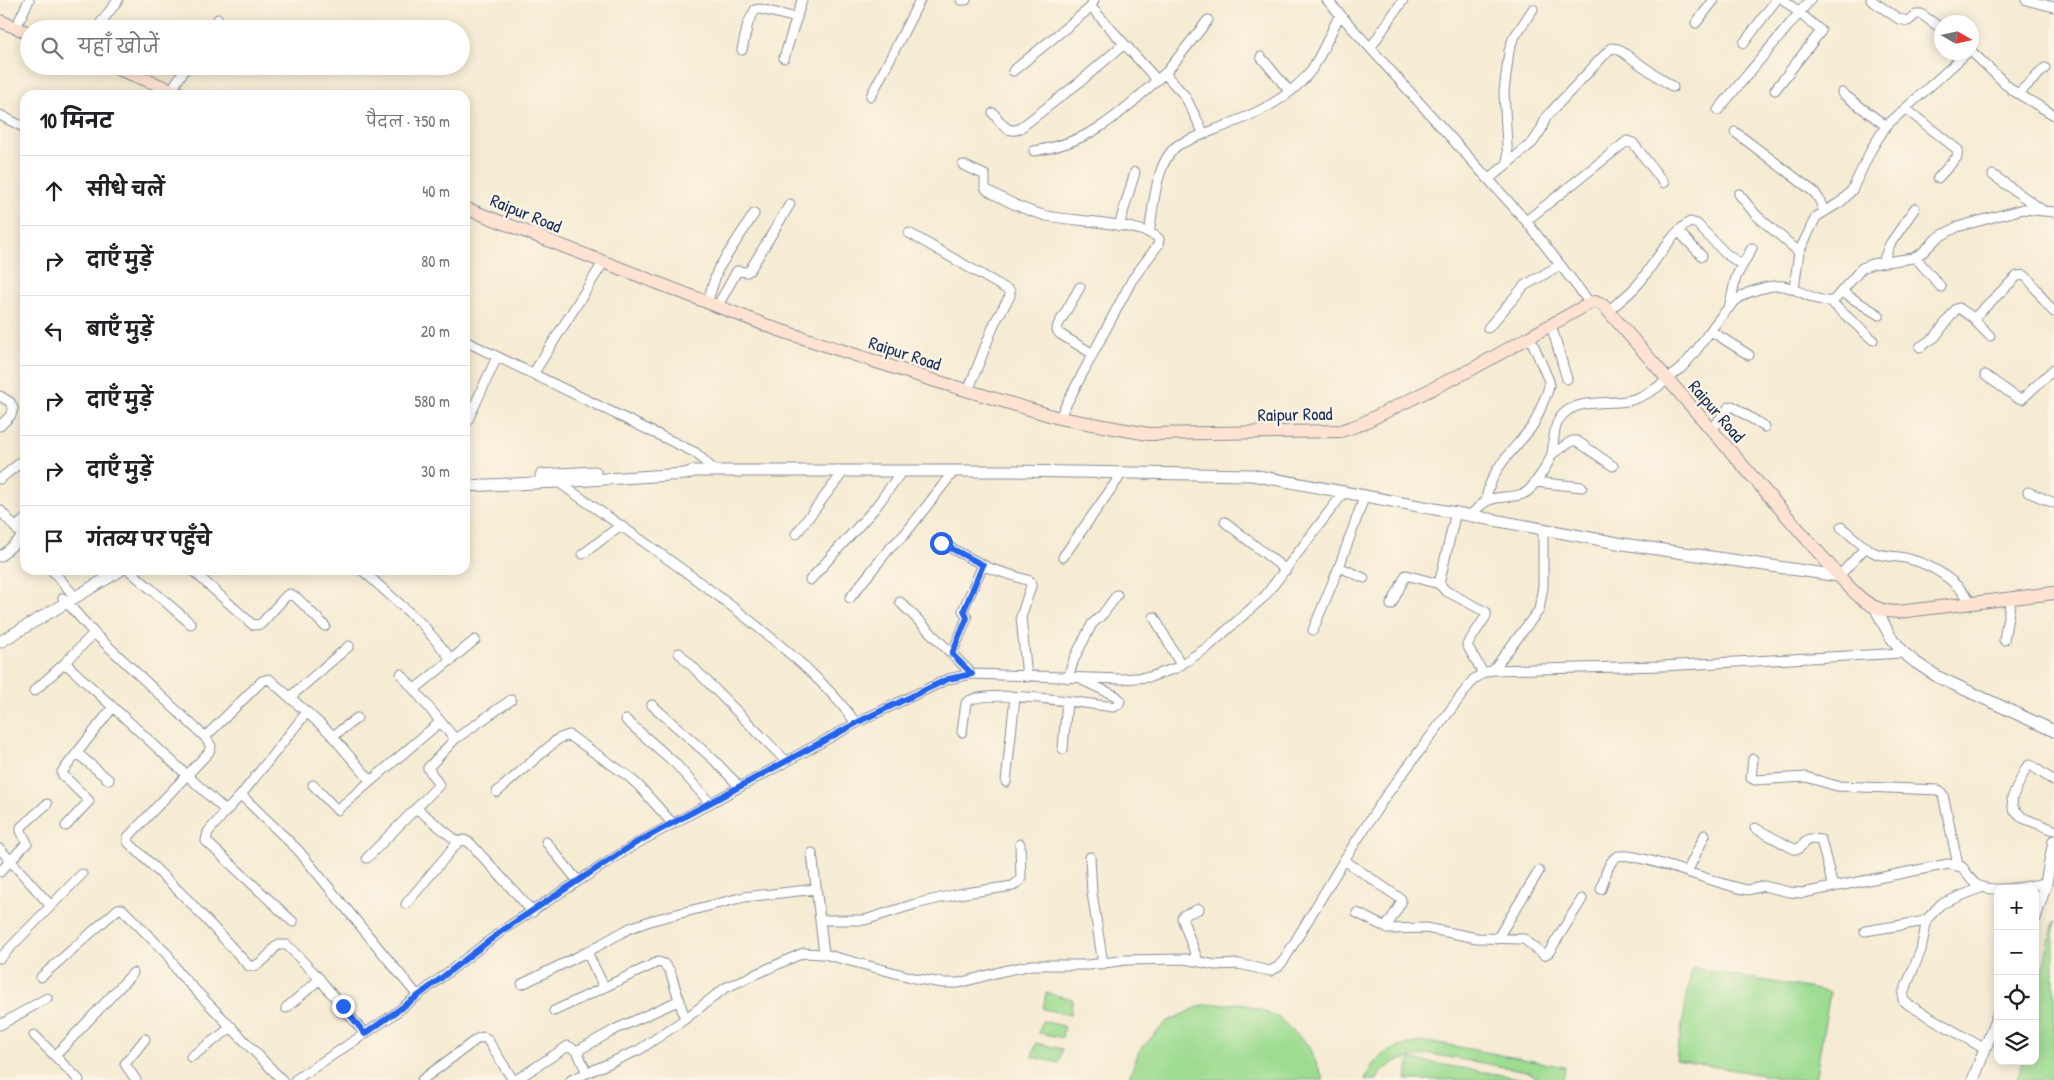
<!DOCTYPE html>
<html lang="hi">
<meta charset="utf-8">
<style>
:root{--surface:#fff;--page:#f6f6f6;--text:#202124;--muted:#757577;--line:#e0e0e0}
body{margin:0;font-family:"Patrick Hand","Playpen Sans Deva",sans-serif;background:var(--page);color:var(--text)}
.controls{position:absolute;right:15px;bottom:15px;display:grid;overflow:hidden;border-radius:10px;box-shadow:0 2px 12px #0003}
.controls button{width:45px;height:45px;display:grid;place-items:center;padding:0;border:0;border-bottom:1px solid var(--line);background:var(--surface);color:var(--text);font:25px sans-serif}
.compass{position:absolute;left:1934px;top:15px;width:45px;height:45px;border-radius:50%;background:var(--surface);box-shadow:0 2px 12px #0003;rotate:99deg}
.stop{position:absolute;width:15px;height:15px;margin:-11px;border:4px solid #2563eb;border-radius:50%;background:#fff}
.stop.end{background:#2563eb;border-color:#fff;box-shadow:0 1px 5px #0008}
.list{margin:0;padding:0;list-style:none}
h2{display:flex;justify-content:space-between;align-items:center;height:65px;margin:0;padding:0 20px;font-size:21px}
h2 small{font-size:16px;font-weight:400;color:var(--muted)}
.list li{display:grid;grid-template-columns:32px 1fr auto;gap:15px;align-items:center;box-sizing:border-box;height:70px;padding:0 20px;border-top:1px solid var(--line)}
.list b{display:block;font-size:19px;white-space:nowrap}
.list em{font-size:16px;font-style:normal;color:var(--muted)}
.icon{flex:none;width:28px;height:28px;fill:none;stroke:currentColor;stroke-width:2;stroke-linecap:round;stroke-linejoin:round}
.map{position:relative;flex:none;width:2054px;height:1080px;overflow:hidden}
.search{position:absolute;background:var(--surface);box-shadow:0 2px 12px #0003;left:20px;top:20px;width:450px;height:55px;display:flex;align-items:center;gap:12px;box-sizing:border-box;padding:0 18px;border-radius:28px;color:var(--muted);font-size:19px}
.panel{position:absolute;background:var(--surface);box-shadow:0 2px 12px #0003;left:20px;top:90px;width:450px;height:485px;border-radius:15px}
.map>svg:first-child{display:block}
.green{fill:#9ddc91;stroke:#5c8678}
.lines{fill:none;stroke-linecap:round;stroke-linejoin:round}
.minor-casing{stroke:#888d98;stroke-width:11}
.tertiary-casing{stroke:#888d98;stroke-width:13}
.secondary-casing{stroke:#888d98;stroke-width:14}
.minor{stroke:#fff;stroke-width:9}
.tertiary{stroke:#fff;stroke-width:11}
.secondary{stroke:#fee3d2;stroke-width:12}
.route{stroke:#2563eb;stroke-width:6}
.labels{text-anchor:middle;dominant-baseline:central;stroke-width:5;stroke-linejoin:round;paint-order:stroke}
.street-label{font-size:18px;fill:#1b2f5e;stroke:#fcf5e5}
</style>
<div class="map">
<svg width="2054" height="1080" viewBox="0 0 2054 1080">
<rect width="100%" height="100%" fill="#fcf5e5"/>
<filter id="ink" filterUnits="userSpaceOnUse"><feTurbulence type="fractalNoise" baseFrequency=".02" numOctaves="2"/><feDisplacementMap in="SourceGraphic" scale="10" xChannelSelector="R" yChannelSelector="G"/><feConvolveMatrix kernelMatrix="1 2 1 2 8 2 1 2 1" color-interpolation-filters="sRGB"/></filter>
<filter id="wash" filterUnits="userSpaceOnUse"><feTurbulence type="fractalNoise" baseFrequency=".0096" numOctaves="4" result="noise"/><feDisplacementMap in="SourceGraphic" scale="20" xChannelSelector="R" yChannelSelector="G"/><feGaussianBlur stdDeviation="1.12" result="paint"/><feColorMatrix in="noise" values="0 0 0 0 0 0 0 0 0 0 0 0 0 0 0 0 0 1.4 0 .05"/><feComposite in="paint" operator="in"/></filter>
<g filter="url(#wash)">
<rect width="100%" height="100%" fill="#f6ebd3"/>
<!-- green -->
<path class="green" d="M2054,921V1080H2015L2019,1075L2022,1061H2035V1002Z
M1692,968L1830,992L1815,1080H1792L1676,1060Z
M1046,993L1073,999L1070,1015L1043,1009Z
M1242,1003L1279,1018L1308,1045L1324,1080H1128L1139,1051L1166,1022L1202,1005Z
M1042,1021L1064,1026L1062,1038L1039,1033Z
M1421,1042L1438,1043L1565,1067L1563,1080H1541L1527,1071L1430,1054L1396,1061L1381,1072L1377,1080H1365C1374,1053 1394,1046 1421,1042Z
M1036,1043L1062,1049L1059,1063L1032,1057Z
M1410,1059L1530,1080H1406Z"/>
</g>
<g filter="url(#ink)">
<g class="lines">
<defs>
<path id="minor" d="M961,0H966
M1327,0L1526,221L1590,303
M1871,0L1899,19L1908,21L1916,14H1921L1942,29
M2026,0L2054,7
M1091,7L1157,80
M1696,23L1714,0
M16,27L29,0
M96,29L118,0
M212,29L218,19
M1744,43L1776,0
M1371,47L1403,0
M742,50L748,23L755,10L760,9L797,18
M1972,52L2012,90L2054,115
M1261,57L1290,92
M784,58L802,0
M1013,71L1090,8L1094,0
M172,89L187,66
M1775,90L1821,31L1784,0
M1842,93L1886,126
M2019,93L2045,68
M871,96L920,0
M1906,109L1958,150L1957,157L1938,178
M1718,110L1810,0
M993,113C1001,122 1006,134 1019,129L1081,81L1124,44
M0,115L25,128
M1735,132L1814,192L1819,199L1824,211
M1204,134L1185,96L1165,74L1208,20
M1034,151C1095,142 1122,111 1165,73
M1508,163L1504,92L1509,51L1513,39L1533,9
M963,165L985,175V187L987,190C1006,201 1026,211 1047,216C1070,221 1146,223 1159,239L1158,245L1132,280L1059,418
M1993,175L2042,210
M1489,179L1533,142L1541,130L1546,117L1611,48L1618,49L1673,87
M1739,194L1756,215L1799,252
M1526,221L1627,141L1633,143L1664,183
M1119,226L1135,172
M1679,232L1702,256
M909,233L1010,291V296L995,322L968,391
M1149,233C1154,206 1155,162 1178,145C1223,124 1281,112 1312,69C1323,52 1331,32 1340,14
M1915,257L1941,287
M1883,262L1890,244L1915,208
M1080,287L1058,325L1057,330L1060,334L1093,354
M1794,289L1799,252L1816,217L1842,201L1852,190L1872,148L1886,126L1968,52
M1842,292L1879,315
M1831,302L1873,340
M707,303L718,269L754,214
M717,307L737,271L747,272L750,270L790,204
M1729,308L1736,277L1752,248
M1608,311C1619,302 1631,293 1640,282C1653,265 1672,232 1690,222L1697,224L1725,253L1742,265
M1551,325L1567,379
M1488,328L1524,286L1560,265
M1711,331L1749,355
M1990,336L1976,322L1975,317L2017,276C2020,276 2022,275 2025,276C2032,280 2045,305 2054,312
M465,341L696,453L715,471
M1920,347L1935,337L1956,309L1959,308L1975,319
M533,374L603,263
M1985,375L2016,397L2022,399L2054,369
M0,396L10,402L13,408L11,415L0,426
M465,426L497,357
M1711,431L1729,407L1732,406L1765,427
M1552,454L1572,441H1577L1613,466
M0,479L25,459
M558,482C624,528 690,573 753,623C791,654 827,683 856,723
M1535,482L1582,487
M2028,492L2054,503
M1486,501C1489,470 1513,451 1531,428C1537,420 1540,409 1544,400C1547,393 1550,388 1549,381L1530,337
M0,510L25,539
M1456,512L1439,584L1446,591L1486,612V616L1467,645L1483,673
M1470,515C1475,511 1481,504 1487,501C1500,494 1521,500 1530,489C1538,479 1549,465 1552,453C1555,437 1552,422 1567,411C1582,400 1608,404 1626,401C1648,397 1665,382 1681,368C1703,348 1725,298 1753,291C1762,288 1773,285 1783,286C1800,289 1816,303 1833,301L1862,268L1872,264L1913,258L1923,252L1937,238L1957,227L2023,209L2054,212
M1225,522L1286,570
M1841,527C1852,536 1862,547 1875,553C1886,557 1898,556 1909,559C1936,566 1955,580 1971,602
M15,528L25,519
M796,534L844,471
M941,543L989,568L1030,581L1031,586L1021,617L1027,677
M583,554L621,525
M0,557L23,536
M1063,557L1123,472
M1339,567L1364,578
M52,570L71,592
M129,570L191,624
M192,570L253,625L261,624L286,596L290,594L297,598L325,626
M362,570L422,624L452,660
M1839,576L1865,548
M810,580L875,508L902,471
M63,598L94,633L65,663L226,811L241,795L307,712
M850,598L889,549L905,534L954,471
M900,602L972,674
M1391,605L1406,575L1439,584
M1154,617L1181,665
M1313,630L1339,567L1365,495
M94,633L205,737L211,746L209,752L128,837V842L187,899L249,966C260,968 270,953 277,945H287L317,976L365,1034
M2004,640L2011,599
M679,653L786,761
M952,654L967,618L963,610L983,565
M1493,670L1539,610L1543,586V530
M401,674L455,739
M1068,678L1074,659L1092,624L1103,614L1117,595
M415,689L475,640
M34,691L65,663
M290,697L349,646
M652,705L714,760L740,787
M626,720L675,763L710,803
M962,732L966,703C981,687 1089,704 1113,707L1119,704L1120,700L1116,696L1084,681
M333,736L357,718
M205,737L262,681L269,679L328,731L370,780
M1063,749L1067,701
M77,753L109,780
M1753,759L1751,778L1755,780L1806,777L1837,786L1939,790L1943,795L1958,865
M2054,781L2032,766L2029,765L2026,768L2012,798L2013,808L2023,818L2054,830
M1006,782L1015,697
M313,785L337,810L440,722
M497,792L558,739L569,735L628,776L640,787L672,823
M241,795L298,850L418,996
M416,808L458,842
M226,811L208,832L206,841L293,922
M66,826L89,801L62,774V772L113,707
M1755,828L1794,849H1798L1809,839L1821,840L1833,887
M546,842L578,881
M0,849L50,905
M812,853L824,954
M1090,857L1092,893L1103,964
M367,858L439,785L428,768L455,739L511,700
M1344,860L1401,899V903L1387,926L1388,929L1426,928L1477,938L1524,939L1544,955L1549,952L1582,899
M0,872L27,843L21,831V827L47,804
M1687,872L1705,835
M1601,889C1604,880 1608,862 1616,857C1631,848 1725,888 1748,890L1764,886L1789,892L1803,893L1948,864L1962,867C1967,872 1970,881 1977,885C1993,894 2029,886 2046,883
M406,904L458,842L464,840L470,843L533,912
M1357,913L1387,928
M1927,919L1921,950L1903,994V1000L1909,1005L1985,1049
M820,920H865L915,904L958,894L1013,886L1020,880L1021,877L1020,844
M1865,931L1920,922L1927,919L1941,904L1983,887
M1497,939L1539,871
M587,952L604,987
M0,958L82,874
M1198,961L1182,918L1184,915L1199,909
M41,977L118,909H122L168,955L178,972L282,1080
M522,984L587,952L630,928L653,920L744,897L816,889
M286,1008L320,979
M554,1011L658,962L664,964L670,971L685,1019
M0,1025L47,998
M34,1035L79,1080
M577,1051L616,1029L680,1000
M56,1055L133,973
M191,1057L232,1027
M136,1080L125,1064L145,1039
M295,1080L390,1017L503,930L634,845L862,720L948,679L972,674L1121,679L1150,677L1176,668L1208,647L1265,596L1345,491
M422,1080L477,1039L483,1037L487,1039L513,1080
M516,1080L568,1046L577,1051L587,1073
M571,1080L639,1050L685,1019L725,988L803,953L824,954L918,979L943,983H959L1003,971L1032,965H1089L1126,960L1185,959L1215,965L1239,964L1270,971L1278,967L1284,960L1344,860L1385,797L1473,680L1483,673L1493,670L1662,666L1904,653"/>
<path id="tertiary" d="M541,475L595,472
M465,486L558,482L685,474L694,471H1014L1252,475L1623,544L1839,576
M1876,609L1890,636L1904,653L1915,662L1938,677L2054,731
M0,642L121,570
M2035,918L2046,883L2054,841
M1973,1080L1998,1015"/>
<path id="secondary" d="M0,21L29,33
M110,66L185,95
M465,208L776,329L929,379L1059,418L1148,434L1341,431L1361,424L1474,368L1590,303L1595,302L1603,305L1839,576C1856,595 1871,612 1898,612L2054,593"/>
</defs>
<!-- minor casing -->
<use href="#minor" class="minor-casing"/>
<!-- tertiary casing -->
<use href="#tertiary" class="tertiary-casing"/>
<!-- secondary casing -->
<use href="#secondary" class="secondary-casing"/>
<!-- minor -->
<use href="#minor" class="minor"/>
<!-- tertiary -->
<use href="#tertiary" class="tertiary"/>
<!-- secondary -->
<use href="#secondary" class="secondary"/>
</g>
</g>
<g class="lines" filter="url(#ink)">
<!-- route -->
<path class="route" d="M343,1006L365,1034L418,996L503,930L634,844L862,720L948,679L972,674L952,654L967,618L964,610L983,565L941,543"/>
</g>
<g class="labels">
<!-- street labels -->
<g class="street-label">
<text transform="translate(526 213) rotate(22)">Raipur Road</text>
<text transform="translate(905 353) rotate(18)">Raipur Road</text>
<text transform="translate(1717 411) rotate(49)">Raipur Road</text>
<text transform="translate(1295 414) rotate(-1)">Raipur Road</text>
</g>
</g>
</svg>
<div class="controls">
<button>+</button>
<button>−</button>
<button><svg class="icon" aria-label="locate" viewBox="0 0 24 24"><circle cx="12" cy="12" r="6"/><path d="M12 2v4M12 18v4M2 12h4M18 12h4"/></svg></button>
<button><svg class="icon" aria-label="layers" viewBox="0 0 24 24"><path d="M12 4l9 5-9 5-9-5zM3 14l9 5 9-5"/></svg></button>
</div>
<svg class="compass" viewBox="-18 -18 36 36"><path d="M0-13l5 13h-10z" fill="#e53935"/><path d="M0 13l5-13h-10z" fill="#757577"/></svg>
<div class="stop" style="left:941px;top:543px"></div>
<div class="stop end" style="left:343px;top:1006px"></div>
<div class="search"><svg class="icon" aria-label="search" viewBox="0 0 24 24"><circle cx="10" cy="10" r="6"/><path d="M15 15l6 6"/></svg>यहाँ खोजें</div>
<section class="panel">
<h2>10 मिनट<small>पैदल · 750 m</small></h2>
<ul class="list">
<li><svg class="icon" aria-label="ahead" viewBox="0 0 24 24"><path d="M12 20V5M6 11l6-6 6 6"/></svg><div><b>सीधे चलें</b></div><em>40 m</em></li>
<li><svg class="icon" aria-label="right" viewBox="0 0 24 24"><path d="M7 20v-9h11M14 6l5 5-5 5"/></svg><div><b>दाएँ मुड़ें</b></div><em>80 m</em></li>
<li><svg class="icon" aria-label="left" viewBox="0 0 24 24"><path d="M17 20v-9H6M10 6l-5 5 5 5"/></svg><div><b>बाएँ मुड़ें</b></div><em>20 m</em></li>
<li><svg class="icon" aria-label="right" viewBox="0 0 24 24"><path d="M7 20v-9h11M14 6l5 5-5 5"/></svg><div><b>दाएँ मुड़ें</b></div><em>580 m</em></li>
<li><svg class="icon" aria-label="right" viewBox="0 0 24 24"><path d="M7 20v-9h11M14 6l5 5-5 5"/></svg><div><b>दाएँ मुड़ें</b></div><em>30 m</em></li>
<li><svg class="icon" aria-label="arrive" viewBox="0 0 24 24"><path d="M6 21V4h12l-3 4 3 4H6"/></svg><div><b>गंतव्य पर पहुँचे</b></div></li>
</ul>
</section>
</div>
